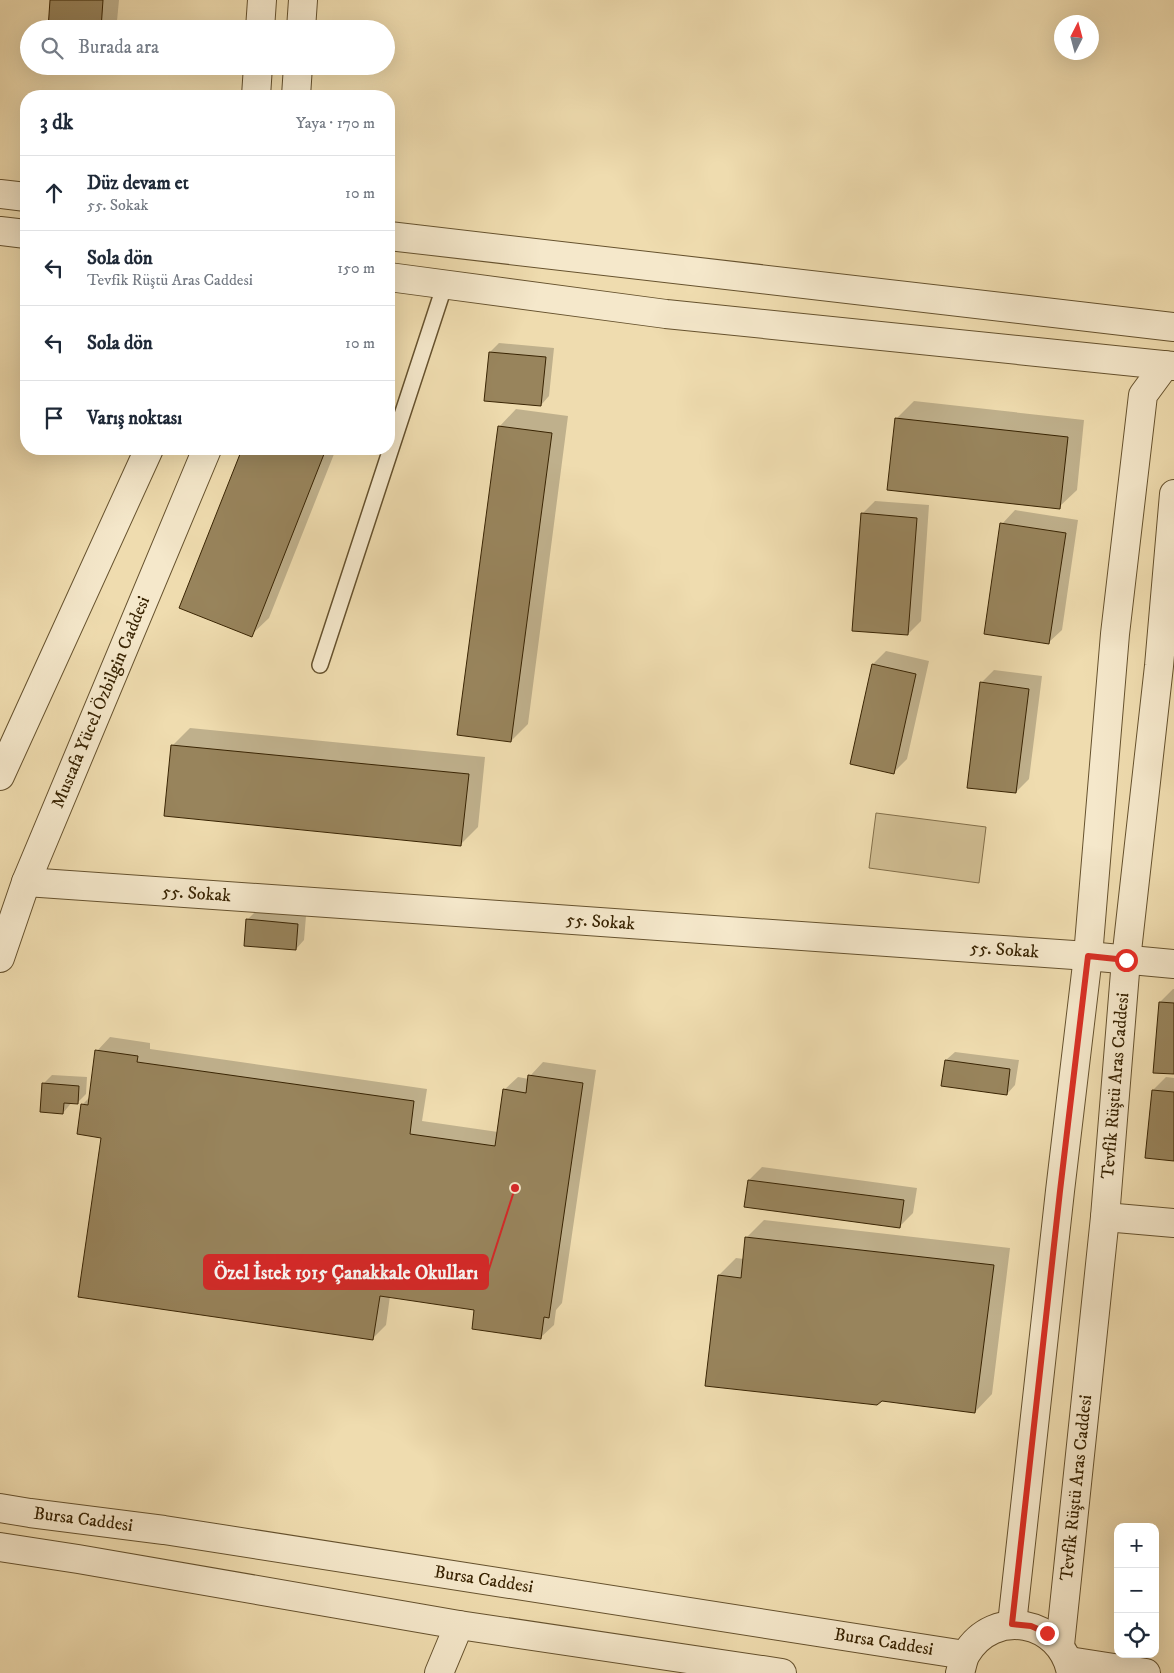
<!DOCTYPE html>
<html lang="tr">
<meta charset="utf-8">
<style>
:root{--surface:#fff;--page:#f2f2f3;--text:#1f2937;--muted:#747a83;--line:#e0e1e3}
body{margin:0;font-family:"IM FELL DW Pica",serif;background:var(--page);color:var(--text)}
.controls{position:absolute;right:15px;bottom:15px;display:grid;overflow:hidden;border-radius:10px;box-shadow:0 5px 20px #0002}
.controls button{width:45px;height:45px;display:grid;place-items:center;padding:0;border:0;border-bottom:1px solid var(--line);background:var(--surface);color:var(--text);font:25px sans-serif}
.compass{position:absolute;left:1054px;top:15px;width:45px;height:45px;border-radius:50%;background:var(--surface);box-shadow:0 5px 20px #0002;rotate:6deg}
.stop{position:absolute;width:15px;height:15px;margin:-11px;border:4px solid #d93025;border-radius:50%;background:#fff}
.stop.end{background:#d93025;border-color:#fff;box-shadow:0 1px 5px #0008}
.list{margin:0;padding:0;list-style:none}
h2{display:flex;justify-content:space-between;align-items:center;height:65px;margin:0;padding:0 20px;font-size:21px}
h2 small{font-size:16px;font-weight:400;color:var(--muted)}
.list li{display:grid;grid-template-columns:32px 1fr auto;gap:15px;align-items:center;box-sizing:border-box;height:75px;padding:0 20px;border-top:1px solid var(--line)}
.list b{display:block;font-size:19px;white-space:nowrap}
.list p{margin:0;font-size:16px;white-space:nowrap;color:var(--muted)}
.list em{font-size:16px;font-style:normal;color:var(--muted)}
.icon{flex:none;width:28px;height:28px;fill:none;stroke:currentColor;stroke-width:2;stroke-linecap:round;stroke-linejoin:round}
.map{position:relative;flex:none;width:1174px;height:1673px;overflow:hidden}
.search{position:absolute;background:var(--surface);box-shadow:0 5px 20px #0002;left:20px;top:20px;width:375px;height:55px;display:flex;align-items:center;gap:12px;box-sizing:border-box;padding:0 18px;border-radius:28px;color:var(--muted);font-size:19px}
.panel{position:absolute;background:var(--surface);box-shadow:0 5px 20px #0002;left:20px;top:90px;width:375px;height:365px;border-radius:20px}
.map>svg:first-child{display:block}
.green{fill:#d0bd92;stroke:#84704a}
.shadow{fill:#0003}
.building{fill:#98845c;stroke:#392403}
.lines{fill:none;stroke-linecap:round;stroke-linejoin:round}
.lane-casing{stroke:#66522e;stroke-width:18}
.street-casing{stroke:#66522e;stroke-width:30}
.lane{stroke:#f5e8cb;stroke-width:15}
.street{stroke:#f5e8cb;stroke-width:28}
.route{stroke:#d93025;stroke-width:6}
.labels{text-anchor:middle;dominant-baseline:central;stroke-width:4;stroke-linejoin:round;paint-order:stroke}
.street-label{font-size:18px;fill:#392403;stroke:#f5e8cb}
.leader{fill:none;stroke:#d62828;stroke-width:2}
.callout-dot{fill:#d62828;stroke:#f5e8cb;stroke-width:2}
.callout{fill:#d62828;stroke:#d62828;stroke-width:2}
.callout-label{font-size:19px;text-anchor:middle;font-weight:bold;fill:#fff}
</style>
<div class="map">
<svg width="1174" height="1673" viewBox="0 0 1174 1673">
<rect width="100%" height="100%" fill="#efdcaf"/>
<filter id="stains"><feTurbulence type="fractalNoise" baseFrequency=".004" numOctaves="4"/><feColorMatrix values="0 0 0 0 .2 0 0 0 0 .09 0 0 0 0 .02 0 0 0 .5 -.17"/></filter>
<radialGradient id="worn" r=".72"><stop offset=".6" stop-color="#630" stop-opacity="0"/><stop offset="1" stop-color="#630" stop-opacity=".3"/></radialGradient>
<!-- green -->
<path class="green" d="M876,813L986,827L979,883L869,868Z"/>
<!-- shadow -->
<path class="shadow" d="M51,0H119L117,21L109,29H49Z
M499,343L554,348L549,396L541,405L490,352Z
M914,401L1084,420L1077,490L1059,507L896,419Z
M516,409L568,416L528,724L511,741L499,427Z
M244,449H336L269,618L251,635L181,608Z
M875,501L929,505L921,621L908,634L862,514Z
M1015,510L1078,520L1062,630L1048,643L1002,524Z
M886,651L929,661L907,759L894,772L873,664Z
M994,670L1042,676L1029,779L1016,792L981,683Z
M190,728L485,757L478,827L461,844L172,746Z
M256,911L306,916L304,940L296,949L247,920Z
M1173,989H1174V1073L1160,1002Z
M110,1037L150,1043V1049L427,1089L422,1121L498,1132L504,1090L518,1077L529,1079L530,1076L543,1062L596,1070L562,1303L556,1310L554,1325L540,1338L476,1309L390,1296L386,1325L373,1338L102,1137L82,1105L90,1097L97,1051Z
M955,1052L1019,1060L1015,1085L1007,1094L946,1060Z
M52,1075L87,1077L86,1094L77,1103L72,1102L63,1113L43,1084Z
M1166,1077L1174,1078V1160L1153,1090Z
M762,1167L917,1188L913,1213L900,1226L749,1180Z
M764,1220L1010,1248L992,1394L975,1412L719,1275L736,1258L744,1259L747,1237Z"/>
<!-- building -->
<path class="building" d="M50,0H103L101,29H48Z
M489,352L546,357L541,406L484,401Z
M895,418L1068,437L1060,509L887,490Z
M498,426L552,433L511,742L457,735Z
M242,449H326L252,637L179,608Z
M861,513L917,518L908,635L852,631Z
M1000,523L1066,533L1049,644L984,634Z
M872,664L916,674L894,774L850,764Z
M980,682L1029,689L1016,793L967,788Z
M171,745L469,774L461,846L164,816Z
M246,919L298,924L296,950L244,946Z
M1159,1002L1174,1003V1074L1153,1073Z
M95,1050L138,1056L137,1062L414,1101L410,1134L495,1146L503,1089L526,1093L528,1075L583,1083L549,1318L544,1317L541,1339L472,1329L474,1310L380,1296L373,1340L78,1297L101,1138L77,1134L81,1104L88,1105Z
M945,1060L1010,1069L1007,1095L941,1086Z
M42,1083L79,1086L78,1104L64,1103L63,1114L40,1112Z
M1152,1090L1174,1092V1161L1145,1158Z
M748,1180L904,1200L900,1228L744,1207Z
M745,1237L994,1265L975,1413L882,1401L877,1405L705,1386L718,1275L741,1278Z"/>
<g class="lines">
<defs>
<path id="lane" d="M320,665L445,284"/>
<g id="street">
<path d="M260,29L262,0"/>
<path d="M301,29L303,0"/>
<path d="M256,96L258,66"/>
<path d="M296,96L298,66"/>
<path d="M0,194L26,197"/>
<path d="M0,231L26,234"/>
<path d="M389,236L1174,327"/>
<path d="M389,277L666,314L1174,366"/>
<path d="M0,776L149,449"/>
<path id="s1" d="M26,882L1088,956L1174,964"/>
<path id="s2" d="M0,958L26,882L207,449"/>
<path d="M1105,1217L1174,1223"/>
<path id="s3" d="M0,1508L30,1513L164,1530L965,1655"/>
<path d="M0,1547L78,1559L459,1625L782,1673"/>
<path d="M1012,1624L1060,1191L1088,956L1115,634L1143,395L1165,365"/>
<path id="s4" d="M1060,1645L1105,1217L1126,960L1159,666L1174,494"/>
<path d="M1069,1661L1146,1673"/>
<path d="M439,1673L459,1625"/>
<path d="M960,1673C962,1667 963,1659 966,1654C994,1607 1061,1620 1071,1673"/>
</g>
</defs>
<!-- lane casing -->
<use href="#lane" class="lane-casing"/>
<!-- street casing -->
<use href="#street" class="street-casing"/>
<!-- lane -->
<use href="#lane" class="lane"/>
<!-- street -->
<use href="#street" class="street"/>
</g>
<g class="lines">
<!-- route -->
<path class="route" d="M1047,1633L1031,1626L1012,1624L1060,1191L1088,956L1126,960"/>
</g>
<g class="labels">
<!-- street labels -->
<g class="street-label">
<text stroke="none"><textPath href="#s2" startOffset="275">Mustafa Yücel Özbilgin Caddesi</textPath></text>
<text stroke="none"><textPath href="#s1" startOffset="171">55. Sokak</textPath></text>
<text stroke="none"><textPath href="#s1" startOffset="576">55. Sokak</textPath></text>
<text stroke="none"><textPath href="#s1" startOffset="981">55. Sokak</textPath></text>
<text stroke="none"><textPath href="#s4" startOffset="562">Tevfik Rüştü Aras Caddesi</textPath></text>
<text stroke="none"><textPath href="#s4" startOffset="158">Tevfik Rüştü Aras Caddesi</textPath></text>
<text stroke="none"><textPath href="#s3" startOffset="84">Bursa Caddesi</textPath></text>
<text stroke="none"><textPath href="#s3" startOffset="489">Bursa Caddesi</textPath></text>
<text stroke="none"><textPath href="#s3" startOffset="894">Bursa Caddesi</textPath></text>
</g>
</g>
<!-- callouts -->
<path class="leader" d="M515 1188L488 1272"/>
<circle class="callout-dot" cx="515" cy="1188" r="5"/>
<rect class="callout" x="204" y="1255" width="284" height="34" rx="5"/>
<g class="callout-label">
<text x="346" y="1279">Özel İstek 1915 Çanakkale Okulları</text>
</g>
<rect width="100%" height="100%" filter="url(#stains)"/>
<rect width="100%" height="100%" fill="url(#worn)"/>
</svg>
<div class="controls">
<button>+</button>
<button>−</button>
<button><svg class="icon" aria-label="locate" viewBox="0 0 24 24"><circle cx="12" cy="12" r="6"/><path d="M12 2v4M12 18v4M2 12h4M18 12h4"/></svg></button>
</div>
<svg class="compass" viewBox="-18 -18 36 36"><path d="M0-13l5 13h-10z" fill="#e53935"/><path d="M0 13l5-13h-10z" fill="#747a83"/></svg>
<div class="stop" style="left:1126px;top:960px"></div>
<div class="stop end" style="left:1047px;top:1633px"></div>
<div class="search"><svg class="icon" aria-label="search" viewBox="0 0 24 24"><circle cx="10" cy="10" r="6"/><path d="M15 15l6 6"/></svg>Burada ara</div>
<section class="panel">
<h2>3 dk<small>Yaya · 170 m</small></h2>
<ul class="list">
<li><svg class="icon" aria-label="ahead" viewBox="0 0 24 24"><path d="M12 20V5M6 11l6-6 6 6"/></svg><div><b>Düz devam et</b><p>55. Sokak</p></div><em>10 m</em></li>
<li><svg class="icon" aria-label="left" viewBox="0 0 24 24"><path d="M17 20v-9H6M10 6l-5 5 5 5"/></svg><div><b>Sola dön</b><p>Tevfik Rüştü Aras Caddesi</p></div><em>150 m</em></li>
<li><svg class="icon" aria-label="left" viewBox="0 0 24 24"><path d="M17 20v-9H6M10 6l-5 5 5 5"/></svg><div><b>Sola dön</b></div><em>10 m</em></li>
<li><svg class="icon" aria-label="arrive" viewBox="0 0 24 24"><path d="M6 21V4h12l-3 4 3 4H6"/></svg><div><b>Varış noktası</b></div></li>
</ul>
</section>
</div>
